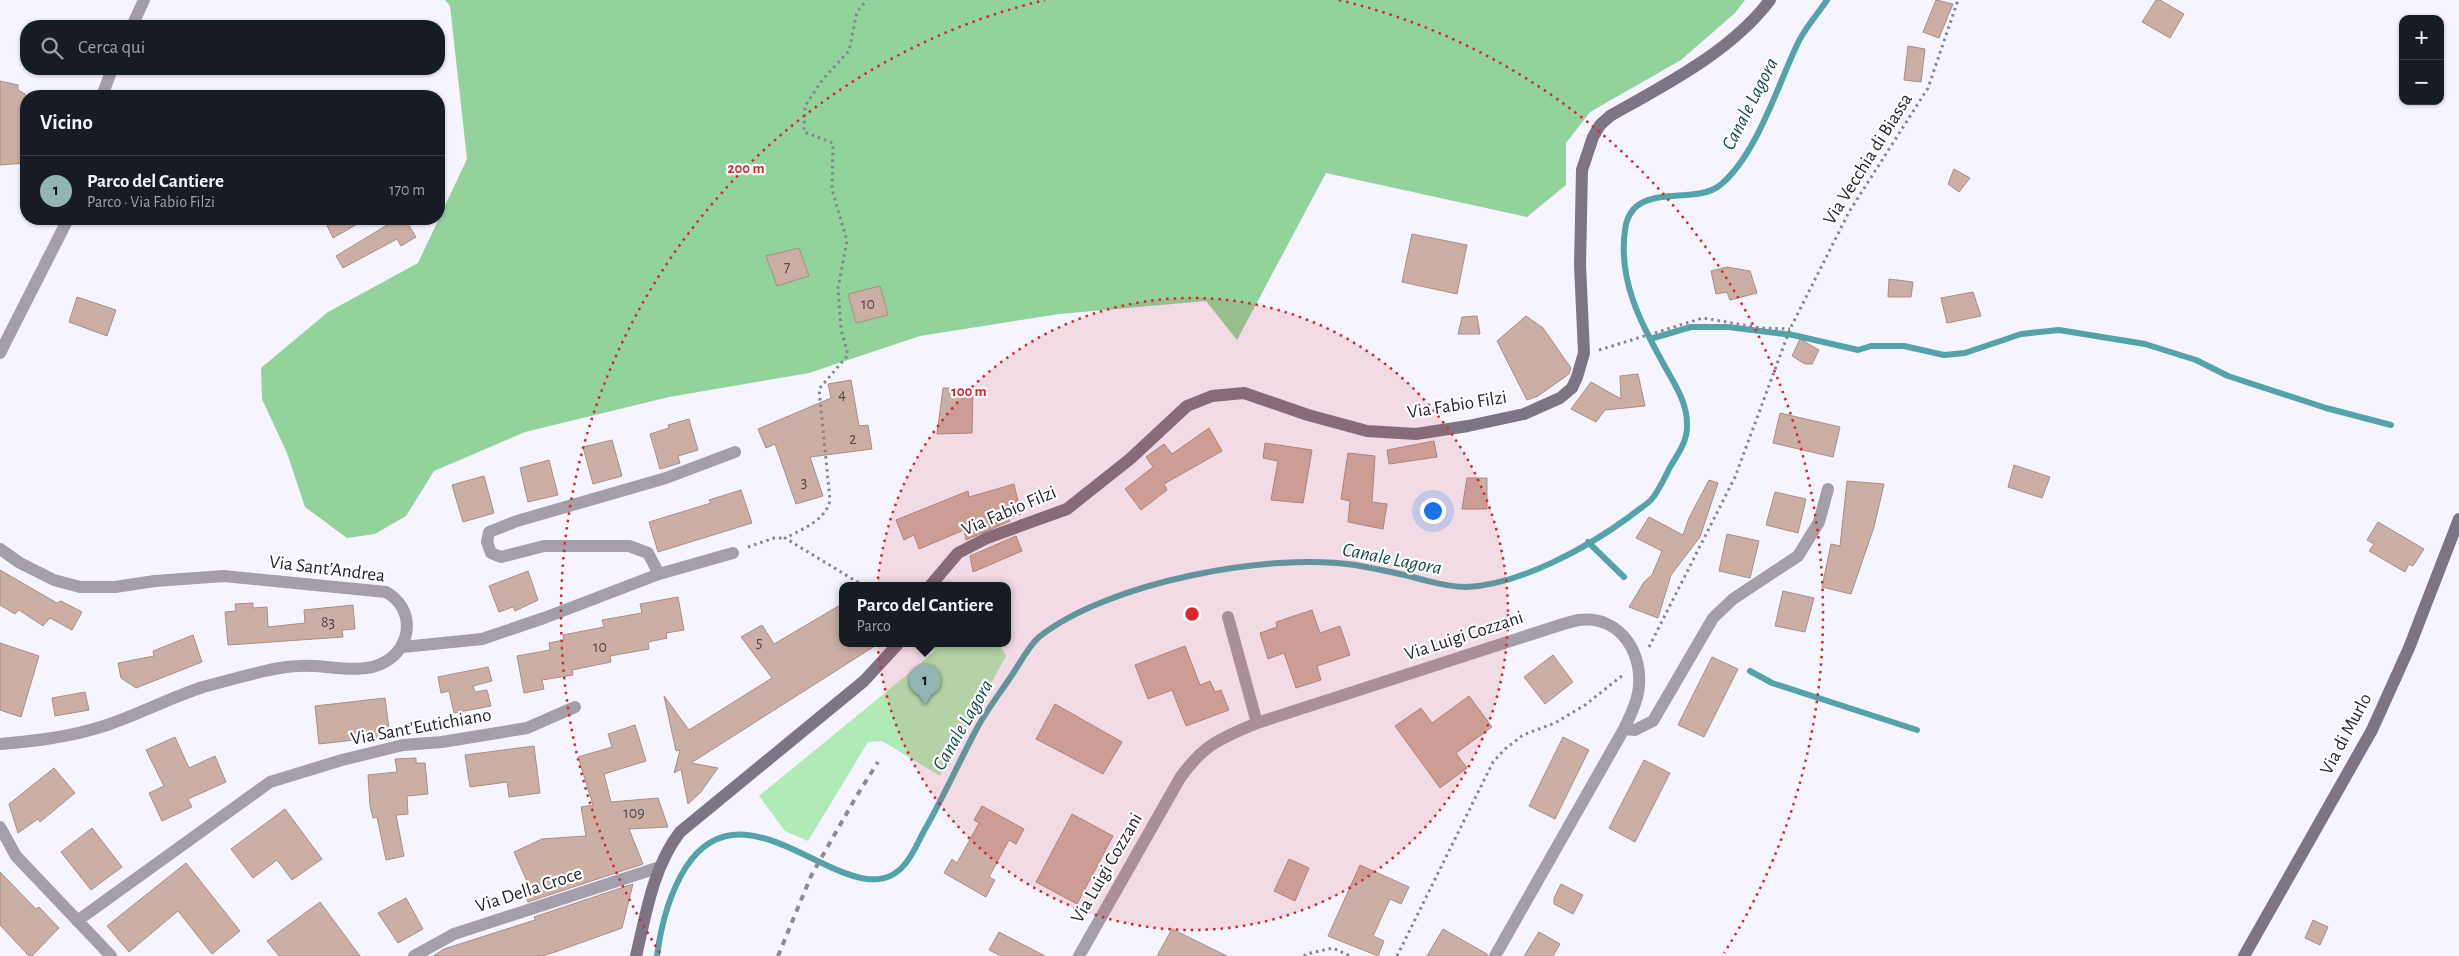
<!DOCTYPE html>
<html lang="it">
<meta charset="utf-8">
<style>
:root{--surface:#171b24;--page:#20242c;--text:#f1f3f6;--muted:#9ea1a6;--line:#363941;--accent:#92b4b2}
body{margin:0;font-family:"Alegreya Sans",sans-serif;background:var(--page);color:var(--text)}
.controls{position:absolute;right:15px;top:15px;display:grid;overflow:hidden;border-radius:10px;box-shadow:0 1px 4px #0004}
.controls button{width:45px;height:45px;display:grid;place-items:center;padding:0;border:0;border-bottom:1px solid var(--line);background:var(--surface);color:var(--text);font:25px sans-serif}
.you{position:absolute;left:1432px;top:510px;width:18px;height:18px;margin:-12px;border:4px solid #fff;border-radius:50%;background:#1a73e8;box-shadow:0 0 0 8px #1a73e833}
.badge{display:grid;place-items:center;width:32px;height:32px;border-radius:50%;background:var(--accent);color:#111;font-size:16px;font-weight:700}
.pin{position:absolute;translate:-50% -41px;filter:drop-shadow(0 1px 2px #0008)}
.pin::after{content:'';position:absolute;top:26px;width:18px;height:15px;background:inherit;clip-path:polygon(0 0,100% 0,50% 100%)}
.popup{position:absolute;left:839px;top:582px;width:172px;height:65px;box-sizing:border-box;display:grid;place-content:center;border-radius:10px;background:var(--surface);filter:drop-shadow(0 1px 4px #0005);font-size:16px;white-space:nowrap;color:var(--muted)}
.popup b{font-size:19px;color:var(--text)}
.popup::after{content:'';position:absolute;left:50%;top:100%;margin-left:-10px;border:10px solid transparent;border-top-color:var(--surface)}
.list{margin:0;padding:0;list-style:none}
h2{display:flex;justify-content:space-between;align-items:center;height:65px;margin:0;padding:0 20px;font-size:21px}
h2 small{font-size:16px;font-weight:400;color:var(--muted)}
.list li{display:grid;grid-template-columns:32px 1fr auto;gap:15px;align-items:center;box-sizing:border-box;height:70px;padding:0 20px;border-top:1px solid var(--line)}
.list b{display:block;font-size:19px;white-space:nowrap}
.list p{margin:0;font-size:16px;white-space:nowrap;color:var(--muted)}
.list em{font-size:16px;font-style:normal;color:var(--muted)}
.icon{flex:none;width:28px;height:28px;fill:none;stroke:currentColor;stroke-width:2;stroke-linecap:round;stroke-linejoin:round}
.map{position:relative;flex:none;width:2459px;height:956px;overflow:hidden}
.search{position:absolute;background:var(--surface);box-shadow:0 1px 4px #0004;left:20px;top:20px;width:425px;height:55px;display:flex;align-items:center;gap:12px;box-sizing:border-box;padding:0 18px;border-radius:20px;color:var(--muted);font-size:19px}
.panel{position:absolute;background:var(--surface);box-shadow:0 1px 4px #0004;left:20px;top:90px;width:425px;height:135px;border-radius:20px}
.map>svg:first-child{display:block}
.green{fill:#afeab7}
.forest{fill:#91d39b}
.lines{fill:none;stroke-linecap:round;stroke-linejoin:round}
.stream{stroke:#54a3ab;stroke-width:6}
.building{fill:#cbaea4;stroke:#aa8e85}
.path{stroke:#86848e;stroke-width:3;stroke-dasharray:2.5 4;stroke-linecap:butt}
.street{stroke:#a49ea9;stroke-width:12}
.secondary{stroke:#7d7584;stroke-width:12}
.rail{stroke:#8d8b96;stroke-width:4;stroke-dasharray:6 6;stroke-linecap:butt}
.ring{fill:none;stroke:#d62828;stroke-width:2.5;stroke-dasharray:2.5 5}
.labels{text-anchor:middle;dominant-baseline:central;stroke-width:4.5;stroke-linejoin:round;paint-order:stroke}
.number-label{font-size:16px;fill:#50474c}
.street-label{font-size:19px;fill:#27252f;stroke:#fff}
.water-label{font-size:20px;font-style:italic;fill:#174a4d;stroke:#fff}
.centre{fill:#d62828;stroke:#fff;stroke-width:2.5}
.ring-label{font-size:15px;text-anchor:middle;font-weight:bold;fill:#d62828;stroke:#fff;stroke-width:4.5;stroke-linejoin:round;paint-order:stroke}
</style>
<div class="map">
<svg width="2459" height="956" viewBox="0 0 2459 956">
<rect width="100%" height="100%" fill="#f6f4ff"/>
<!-- green -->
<path class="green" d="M937,644H999L1006,656L940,776L882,741L868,742L808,841L785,831L759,796L914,669L933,652Z"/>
<!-- forest -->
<path class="forest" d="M445,0H1745L1735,13L1681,60L1590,112L1566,143V185L1527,217L1326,173L1237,340L1206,301L1059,314L920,336L809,373L669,397L525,432L434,471L406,516L375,534L347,538L305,507L287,453L262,399L261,368L328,312L418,263L467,159L450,6Z"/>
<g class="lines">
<!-- stream -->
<path class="stream" d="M1650,339L1691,327H1728L1793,335L1858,350L1871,346H1904L1944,355L1965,353L2021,334L2059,330L2145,344L2196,360L2228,376L2326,408L2391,425
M1588,542L1624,577
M1750,671L1772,683L1917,730
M657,956C661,925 669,894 686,867C749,770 855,927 905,864C913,855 918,842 924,831C943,798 958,764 976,730C986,711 1000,693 1012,675C1020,663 1028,647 1039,637C1108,582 1270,552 1355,565C1377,569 1399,573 1420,579C1436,583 1449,587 1466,587C1519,585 1587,548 1629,517C1636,511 1645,506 1651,500C1659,491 1665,477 1670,467C1678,454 1688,440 1687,424C1687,401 1673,382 1663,363C1640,322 1618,279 1625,230C1631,180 1692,206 1719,186C1755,158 1777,88 1796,47C1803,30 1817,15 1827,0"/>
</g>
<!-- building -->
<path class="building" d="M1936,0L1953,4L1939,38L1923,32Z
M2156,0H2160L2184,14L2170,38L2142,22Z
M1908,46L1925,49L1921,82L1904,80Z
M0,81L18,85V90L25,94L26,163L0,165Z
M1954,169L1970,178L1959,192L1948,184Z
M324,219H366L333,238Z
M397,219H405L416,237L401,246L397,239L343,268L336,256Z
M1412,234L1467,245L1457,294L1402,282Z
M799,248L809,276L777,286L766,256Z
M1727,267L1750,271L1757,293L1730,300L1727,292L1716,294L1711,271Z
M1889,279L1913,282L1911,297H1888Z
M880,286L888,315L856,323L848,294Z
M1973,292L1981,316L1947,323L1941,298Z
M77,297L116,310L107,336L69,322Z
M1477,316L1480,334H1458L1462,317Z
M1526,316L1543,328L1571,368L1569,374L1538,396L1527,400L1497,341Z
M1800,339L1819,350L1812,364H1805L1792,356Z
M1638,374L1645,406L1605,410L1596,422L1571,409L1591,382L1621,399L1620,376Z
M851,380L859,426L868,425L872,449L810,457L823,496L796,504L775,444L766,448L758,429L831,398L828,384Z
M943,388L973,389L972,433L937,434Z
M1780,413L1840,427L1833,457L1773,443Z
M689,419L698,450L678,456L680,463L660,469L650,434L669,428L668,425Z
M1209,428L1222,451L1164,484L1167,490L1141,510L1125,489L1153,467L1146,457L1164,444L1172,454Z
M612,440L622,476L593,484L583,447Z
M1434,441L1437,457L1389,464L1387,450Z
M1265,443L1312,450L1303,503L1271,500L1278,461L1263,458Z
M1348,453L1375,456L1372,502L1387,504L1383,529L1348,522L1350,501L1341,499Z
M549,460L558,495L528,502L520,468Z
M2014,465L2050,477L2042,498L2008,487Z
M484,476L494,513L463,522L452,485Z
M1467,478H1487V509H1462Z
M1709,480L1718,483L1700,537L1671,575L1658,618L1629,607L1644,582L1652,575L1662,551L1636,538L1649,517L1683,535L1689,518Z
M1847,481L1884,484L1874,527L1851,594L1822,587L1831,544L1840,546Z
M1014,484L1021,514L1008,518L1010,521L966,540L964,530L919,549L914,535L904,540L896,520L968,491L969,497Z
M741,490L752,523L658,552L649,522L711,503L709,500Z
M1775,492L1806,499L1798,533L1766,525Z
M2378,522L2424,549L2413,566L2409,564L2405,572L2369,551L2374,544L2367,540Z
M1727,534L1759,541L1750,578L1719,571Z
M1016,536L1022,551L973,572L970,556Z
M0,570L57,603L61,601L82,612L72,630L50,618L43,626L19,610L15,614L0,605Z
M528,571L538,600L515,611L513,607L499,612L489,586Z
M1783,591L1814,598L1805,632L1775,626Z
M678,597L684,630L666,633L667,638L648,642L649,649L610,656L611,662L572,670L573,675L542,680L544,689L524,693L517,656L550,650L549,643L564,640L563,635L604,627L602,620L642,613L640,604Z
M253,603V608L267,607L268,627L305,623L304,610L353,605L355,629L342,630L343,637L228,645L225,612L236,611L235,604Z
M842,604V644H878L691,763L718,768L700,793L688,804L681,769L674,773L680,750L676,751L664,696L689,730L772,678L741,637L762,625L774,644Z
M1312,610L1320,633L1340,626L1350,655L1317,666L1321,680L1296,688L1284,653L1268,659L1260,633L1277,627L1276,622Z
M193,635L202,662L136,688L121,678L118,663L154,656L153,651Z
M0,643L39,656L21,717L0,710Z
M1185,646L1200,685L1210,681L1215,692L1221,690L1229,710L1186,726L1172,690L1148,699L1135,665Z
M1553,655L1573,682L1545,704L1524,677Z
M1712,657L1738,669L1704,737L1678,725Z
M488,667L492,681L473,686L475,692L487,690L491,706L454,713L449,691L441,693L438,677Z
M85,692L89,710L55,716L52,698Z
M1469,696L1492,727L1456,753L1467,768L1440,788L1395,726L1421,708L1432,723Z
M385,698L390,736L319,744L315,706Z
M1055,704L1122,742L1103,774L1036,739Z
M635,725L646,761L604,774L611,802L658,798L668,827L629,829L643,864L528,902L522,889L529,886L514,852L542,839L586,836L581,807L593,805L578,757L612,747L608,734Z
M175,737L189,768L215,756L226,782L188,799L192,807L162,821L149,793L164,786L146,750Z
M1563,737L1589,750L1555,819L1529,806Z
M534,746L540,793L509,797L507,782L470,787L465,755Z
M416,758V763H425L428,794L407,796L408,814L396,815L404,856L386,860L377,817L373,818L370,806L368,775L397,772L395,759Z
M1644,760L1670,773L1635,842L1609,828Z
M54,768L75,793L40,822L38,819L18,833L9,804Z
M982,806L1024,829L1016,844L1009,840L989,877L995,880L986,897L944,873L952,859L957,863L979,823L974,820Z
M285,809L322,859L292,880L277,860L253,878L231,849Z
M1072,814L1113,836L1077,904L1036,882Z
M92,828L122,867L91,890L61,852Z
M1289,859L1309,868L1295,901L1274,891Z
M186,863L240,931L212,954L178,911L129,952L107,926Z
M1360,865L1409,887L1401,904L1390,899L1373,936L1384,941L1378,956L1328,936Z
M0,872L36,909L39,907L59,928L32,956H29L0,925Z
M633,884L622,928L555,952L542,956H433L444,949L535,920L534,917Z
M1561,884L1583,895L1573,914L1554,904V898Z
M406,898L423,929L398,943L378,913Z
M320,902L360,956H279L267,941Z
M2313,920L2328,927L2320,945L2305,938Z
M1172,929L1227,956H1157Z
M1443,929L1487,954V956H1427Z
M999,932L1045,956H1001L989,950Z
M1539,932L1560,944L1553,956H1524Z"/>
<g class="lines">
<!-- path -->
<path class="path" d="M1599,350L1703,318L1761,328L1790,329
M748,547L774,538H785
M864,586L785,538C803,529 826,520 830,500L819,389L848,355L841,329L838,288L847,241L832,189L833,143L804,132L805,106L823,79L849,51L857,12L867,0
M1649,647L1735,477L1790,329L1849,212L1928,88L1958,0
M1304,956L1306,954L1333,948L1350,956
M1397,956L1493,762L1505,749L1523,735L1555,723L1585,705L1623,675"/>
<!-- street -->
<path class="street" d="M132,26L144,0
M102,96L112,69
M0,353L68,219
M0,549L20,563L54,580L80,587H115L155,581L224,576L386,592C415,608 413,646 385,662C361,676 325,664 299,666C289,666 279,668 269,670C247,675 225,681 203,687C169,698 138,715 104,726C70,737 35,741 0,744
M659,574L648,553L629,546H544L501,557L491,553L487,542L489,532L517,521L666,478L735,452
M1228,617L1257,723
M403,647L482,639L544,618L659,574L733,553
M1624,729L1635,730L1653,721L1713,618L1733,599L1798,556L1819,522L1828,489
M0,827L16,856L111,956
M77,921L270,782L342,760L403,745L442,742L527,728L575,707
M414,956L454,934L660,867
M1079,956L1180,778C1204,744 1220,739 1257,723L1557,626C1564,624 1572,621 1579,620C1622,615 1645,656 1638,693C1636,705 1629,718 1624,729L1495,956"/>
<!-- secondary -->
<path class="secondary" d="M930,586L958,553L987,538L1067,509L1130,459L1187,406L1212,396L1244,393L1308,415L1367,431L1416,434L1468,426L1524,414L1560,398L1572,388L1577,377L1584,353L1580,265L1582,170L1593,137L1600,125L1610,116C1665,85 1732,51 1770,0
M636,956C646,914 653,867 680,832L864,681L898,644
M2244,956L2372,730L2409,648L2459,519"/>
<!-- rail -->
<path class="rail" d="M778,956L811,876L856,797L878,762"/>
</g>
<!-- distance rings -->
<circle cx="1192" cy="614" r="316" fill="#d62828" fill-opacity=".12"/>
<g class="ring">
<circle cx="1192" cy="614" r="316"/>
<path d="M660 953A631 631 0 0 1 1045 0M1339 0A631 631 0 0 1 1724 953"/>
</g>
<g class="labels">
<!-- number labels -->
<g class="number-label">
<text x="787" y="267">7</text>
<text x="868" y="304">10</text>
<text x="842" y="394">4</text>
<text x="853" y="439">2</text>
<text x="804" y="482">3</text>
<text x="328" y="622">83</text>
<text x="759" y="642">5</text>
<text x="600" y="647">10</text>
<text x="634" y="813">109</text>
</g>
<!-- street labels -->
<g class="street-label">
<text transform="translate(1868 159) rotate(-58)">Via Vecchia di Biassa</text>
<text transform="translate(1457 405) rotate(-9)">Via Fabio Filzi</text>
<text transform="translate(1009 511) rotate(-23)">Via Fabio Filzi</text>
<text transform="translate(327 569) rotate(7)">Via Sant'Andrea</text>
<text transform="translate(1464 636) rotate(-18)">Via Luigi Cozzani</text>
<text transform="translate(421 727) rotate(-10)">Via Sant'Eutichiano</text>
<text transform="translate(2346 734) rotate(-62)">Via di Murlo</text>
<text transform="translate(1107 868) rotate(-60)">Via Luigi Cozzani</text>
<text transform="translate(529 890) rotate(-18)">Via Della Croce</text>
</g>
<!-- water labels -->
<g class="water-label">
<text transform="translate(1750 104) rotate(-63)">Canale Lagora</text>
<text transform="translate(1392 559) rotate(11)">Canale Lagora</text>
<text transform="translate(963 725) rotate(-60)">Canale Lagora</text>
</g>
</g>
<circle cx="1192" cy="614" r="8" class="centre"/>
<g class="ring-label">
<text x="746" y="173">200 m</text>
<text x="969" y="396">100 m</text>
</g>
</svg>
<div class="controls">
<button>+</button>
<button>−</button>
</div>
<div class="you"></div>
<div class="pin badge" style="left:925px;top:705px">1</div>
<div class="popup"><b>Parco del Cantiere</b>Parco</div>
<div class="search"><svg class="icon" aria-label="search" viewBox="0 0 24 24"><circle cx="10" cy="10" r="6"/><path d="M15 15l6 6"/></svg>Cerca qui</div>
<section class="panel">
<h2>Vicino<small></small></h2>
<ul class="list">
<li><span class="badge">1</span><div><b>Parco del Cantiere</b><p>Parco · Via Fabio Filzi</p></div><em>170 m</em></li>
</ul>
</section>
</div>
